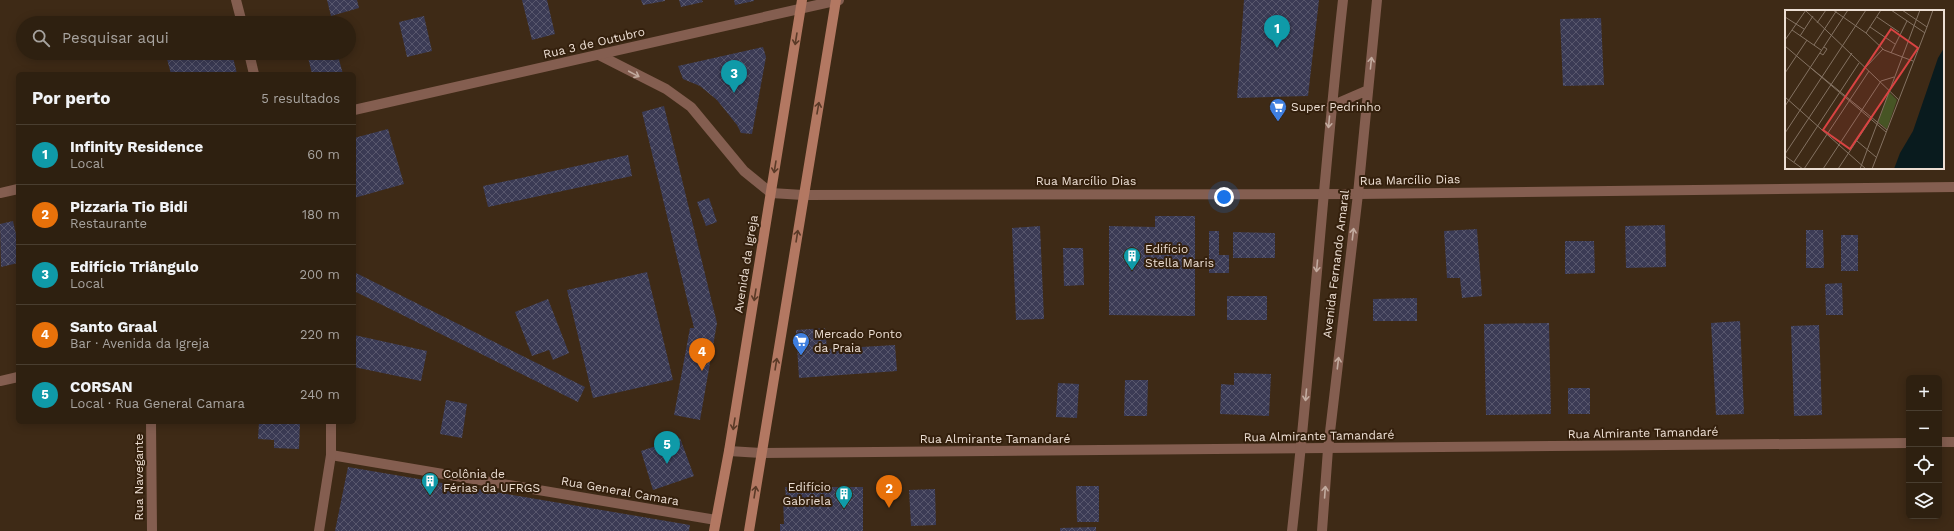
<!DOCTYPE html>
<html lang="pt">
<meta charset="utf-8">
<style>
:root{--surface:#2e2010;--page:#362819;--text:#f1f3f6;--muted:#a7a39f;--line:#493e30;--accent:#1a73e8}
body{margin:0;font-family:"Work Sans",sans-serif;background:var(--page);color:var(--text)}
.controls{position:absolute;right:12px;bottom:12px;display:grid;overflow:hidden;border-radius:6px;box-shadow:0 2px 10px #0003}
.controls button{width:36px;height:36px;display:grid;place-items:center;padding:0;border:0;border-bottom:1px solid var(--line);background:var(--surface);color:var(--text);font:20px sans-serif}
.you{position:absolute;left:1224px;top:197px;width:14px;height:14px;margin:-10px;border:3px solid #fff;border-radius:50%;background:#1a73e8;box-shadow:0 0 0 6px #1a73e833}
.badge{display:grid;place-items:center;width:26px;height:26px;border-radius:50%;background:var(--accent);color:#fff;font-size:13px;font-weight:700}
.pin{position:absolute;translate:-50% -33px;filter:drop-shadow(0 1px 2px #0008)}
.pin::after{content:'';position:absolute;top:21px;width:14px;height:12px;background:inherit;clip-path:polygon(0 0,100% 0,50% 100%)}
.list{margin:0;padding:0;list-style:none}
h2{display:flex;justify-content:space-between;align-items:center;height:52px;margin:0;padding:0 16px;font-size:17px}
h2 small{font-size:13px;font-weight:400;color:var(--muted)}
.list li{display:grid;grid-template-columns:26px 1fr auto;gap:12px;align-items:center;box-sizing:border-box;height:60px;padding:0 16px;border-top:1px solid var(--line)}
.list b{display:block;font-size:15px;white-space:nowrap}
.list p{margin:0;font-size:13px;white-space:nowrap;color:var(--muted)}
.list em{font-size:13px;font-style:normal;color:var(--muted)}
.icon{flex:none;width:22px;height:22px;fill:none;stroke:currentColor;stroke-width:2;stroke-linecap:round;stroke-linejoin:round}
.map{position:relative;flex:none;width:1954px;height:531px;overflow:hidden}
.search{position:absolute;background:var(--surface);box-shadow:0 2px 10px #0003;left:16px;top:16px;width:340px;height:44px;display:flex;align-items:center;gap:10px;box-sizing:border-box;padding:0 14px;border-radius:22px;color:var(--muted);font-size:15px}
.panel{position:absolute;background:var(--surface);box-shadow:0 2px 10px #0003;left:16px;top:72px;width:340px;height:352px;border-radius:6px}
.map>svg:first-child{display:block}
.building{fill:url(#building-cross-hatch)}
.lines{fill:none;stroke-linecap:round;stroke-linejoin:round}
.minor{stroke:#845e50;stroke-width:10}
.tertiary{stroke:#845e50;stroke-width:10}
.secondary{stroke:#b37862;stroke-width:10}
.oneway{stroke:#5a3a27}
.oneway2{stroke:#c2ab9f}
.labels{text-anchor:middle;dominant-baseline:central;stroke-width:4;stroke-linejoin:round;paint-order:stroke}
.street-label{font-size:12px;fill:#ecded3;stroke:#34200d}
.poi-label{font-size:12px;fill:#ecded3;stroke:#34200d;text-anchor:start}
.inset-road{fill:none;stroke:#847262;stroke-width:1}
.view{fill:#d94342;fill-opacity:0.15;stroke:#d94342;stroke-width:2}
.inset-edge{fill:none;stroke:#ecded3;stroke-width:2}
</style>
<div class="map">
<svg width="1954" height="531" viewBox="0 0 1954 531">
<defs>
<pattern id="building-cross-hatch" width="8" height="8" patternUnits="userSpaceOnUse"><rect width="8" height="8" fill="#3b3b55"/><path d="M0 0l8 8M0 8l8-8" fill="none" stroke="#58576d"/></pattern>
</defs>
<rect width="100%" height="100%" fill="#3e2a16"/>
<!-- building -->
<path class="building" d="M327,0H357L359,8L331,16Z
M522,0H547L555,34L532,40Z
M641,0H665V1L643,5Z
M679,0H702L703,2L681,7Z
M734,0H754V1L735,5Z
M1244,0H1319L1308,96L1237,98Z
M424,16L432,51L407,57L399,22Z
M1601,18L1604,85L1563,86L1560,19Z
M763,47L766,57L752,134L741,133L737,125L717,100L700,86L683,79L678,66Z
M188,53H232L237,74H171L167,59Z
M307,53H334L335,57L338,56L343,74H312Z
M664,106L717,323L700,420L674,415L690,328H694L642,112Z
M388,129L404,184L354,198V138Z
M628,155L632,176L488,207L483,186Z
M709,198L717,222L706,226L697,202Z
M1155,216H1195V316L1109,315V226L1155,227Z
M13,221L18,243V263L1,267L0,224Z
M1665,225L1666,267L1626,268L1625,226Z
M1040,226L1044,319L1016,320L1012,228Z
M1477,229L1482,296L1462,298L1460,278H1447L1444,231Z
M1806,230H1823L1824,268H1806Z
M1209,231H1219V255H1229V273H1209Z
M1233,232L1275,233V258H1233Z
M1841,235H1858V271H1841Z
M1565,241H1594L1595,273L1565,274Z
M1063,248H1083L1084,285L1064,286Z
M354,272L585,387L578,402L354,291Z
M647,272L673,380L593,398L567,290Z
M1842,283L1843,315H1826L1825,284Z
M1227,296H1267V320H1227Z
M1417,298V321H1373V299Z
M548,299L569,353L553,360L549,350L532,356L515,312Z
M1740,321L1744,414L1716,415L1711,323Z
M1549,323L1551,414L1486,415L1484,324Z
M1819,325L1822,415L1794,416L1791,326Z
M825,328L827,349L895,345L897,371L799,378L796,330Z
M354,335L427,351L421,381L354,367Z
M1234,373L1271,374L1269,416L1220,414L1221,384L1234,385Z
M1125,380H1148L1147,416H1124Z
M1058,383L1079,384L1077,418L1056,417Z
M1568,388H1590V414H1568Z
M446,400L467,404L462,438L440,434Z
M259,422H300L299,449L274,448V440L258,439Z
M680,438L694,476L653,490L641,451Z
M348,467L690,525L689,531H335Z
M1076,486H1099V522H1077Z
M785,487H863V531H780V524H784L783,498H786Z
M935,489L936,525L911,526L909,490Z
M1096,527V531H1060V528Z"/>
<g class="lines">
<!-- minor -->
<path class="minor" d="M599,55L666,89L691,107L744,171L771,193L803,195L1358,194L1954,187
M0,381L18,377
M151,422L152,531
M1939,442H1954
M729,451L761,453L1909,443
M331,455L716,520"/>
<!-- tertiary -->
<path class="tertiary" d="M236,0L242,23
M249,53L254,74
M1331,106L1368,90
M354,110L839,0
M0,193L18,189
M319,531L331,455V422
M1292,531C1312,354 1323,177 1343,0
M1322,531L1328,449L1358,194L1377,0"/>
<!-- secondary -->
<path class="secondary" d="M714,531L729,451L802,0
M749,531L836,0"/>
</g>
<!-- one-way arrows -->
<defs><path id="oneway-shaft" d="M-6 0H5M1.5-3L5.5 0L1.5 3" fill="none" stroke-width="1.6" stroke-linecap="round" stroke-linejoin="round"/></defs>
<g class="oneway">
<use href="#oneway-shaft" transform="translate(796 39) rotate(99)"/>
<use href="#oneway-shaft" transform="translate(818 108) rotate(-80)"/>
<use href="#oneway-shaft" transform="translate(775 167) rotate(99)"/>
<use href="#oneway-shaft" transform="translate(797 236) rotate(-81)"/>
<use href="#oneway-shaft" transform="translate(755 295) rotate(99)"/>
<use href="#oneway-shaft" transform="translate(776 364) rotate(-81)"/>
<use href="#oneway-shaft" transform="translate(734 424) rotate(99)"/>
<use href="#oneway-shaft" transform="translate(755 492) rotate(-81)"/>
</g>
<g class="oneway2">
<use href="#oneway-shaft" transform="translate(1371 63) rotate(-84)"/>
<use href="#oneway-shaft" transform="translate(634 74) rotate(28)"/>
<use href="#oneway-shaft" transform="translate(1329 122) rotate(95)"/>
<use href="#oneway-shaft" transform="translate(1353 234) rotate(-83)"/>
<use href="#oneway-shaft" transform="translate(1317 266) rotate(95)"/>
<use href="#oneway-shaft" transform="translate(1338 363) rotate(-83)"/>
<use href="#oneway-shaft" transform="translate(1306 395) rotate(95)"/>
<use href="#oneway-shaft" transform="translate(1325 492) rotate(-86)"/>
</g>
<!-- icons -->
<defs>
<symbol id="supermarket-pin" viewBox="-11 -11 22 30"><path d="M0 17L-7.5 6A9.5 9.5 0 1 1 7.5 6Z" fill="#3f7fe0" stroke="#34200d"/><path d="M-6-5.5h2.5l.6 2H6L4.5 2H-2.5L-4.4-4H-6ZM-1.5 3.2a1.3 1.3 0 1 0 .1 0ZM3 3.2a1.3 1.3 0 1 0 .1 0Z" fill="#fff"/></symbol>
<symbol id="building-pin" viewBox="-11 -11 22 30"><path d="M0 17L-7.5 6A9.5 9.5 0 1 1 7.5 6Z" fill="#0f9aa8" stroke="#34200d"/><path d="M-4-6H4V6H1V3H-1V6H-4ZM-2.5-4.3h1.7v1.8h-1.7ZM.8-4.3h1.7v1.8H.8ZM-2.5-1h1.7V.8h-1.7ZM.8-1h1.7V.8H.8Z" fill="#fff"/></symbol>
</defs>
<g fill-rule="evenodd">
<use href="#supermarket-pin" x="1268" y="97" width="20" height="27"/>
<use href="#building-pin" x="1122" y="246" width="20" height="27"/>
<use href="#supermarket-pin" x="791" y="331" width="20" height="27"/>
<use href="#building-pin" x="420" y="471" width="20" height="27"/>
<use href="#building-pin" x="834" y="484" width="20" height="27"/>
</g>
<g class="labels">
<!-- street labels -->
<g class="street-label">
<text transform="translate(594 43) rotate(-13)">Rua 3 de Outubro</text>
<text transform="translate(1410 180) rotate(-1)">Rua Marcílio Dias</text>
<text x="1086" y="181">Rua Marcílio Dias</text>
<text transform="translate(746 264) rotate(-81)">Avenida da Igreja</text>
<text transform="translate(1336 264) rotate(-83)">Avenida Fernando Amaral</text>
<text transform="translate(1643 433) rotate(-1)">Rua Almirante Tamandaré</text>
<text transform="translate(1319 436) rotate(-1)">Rua Almirante Tamandaré</text>
<text x="995" y="439">Rua Almirante Tamandaré</text>
<text transform="translate(139 477) rotate(-90)">Rua Navegante</text>
<text transform="translate(620 491) rotate(10)">Rua General Camara</text>
</g>
<!-- poi labels -->
<g class="poi-label">
<text x="1291" y="107">Super Pedrinho</text>
<text x="1145" y="249">Edifício<tspan x="1145" dy="14">Stella Maris</tspan></text>
<text x="814" y="334">Mercado Ponto<tspan x="814" dy="14">da Praia</tspan></text>
<text x="443" y="474">Colônia de<tspan x="443" dy="14">Férias da UFRGS</tspan></text>
<text x="831" y="487" text-anchor="end">Edifício<tspan x="831" dy="14">Gabriela</tspan></text>
</g>
</g>
<!-- overview -->
<g transform="translate(1785 10)">
<rect width="159" height="159" fill="#3e2a16"/>
<path d="M104,82L112,90L102,119L93,112Z" fill="#475525"/>
<path d="M159,38V159H109L115,143L128,121L153,48Z" fill="#091b1e"/>
<path class="inset-road" d="M20,0L114,90M48,0L81,23L99,40L128,51M106,0L140,23M0,7L19,19M92,7L114,22M32,13L41,0M85,17L110,34M142,17L148,0M7,20L36,40M81,23L96,0M15,26L28,6M0,30L21,0M29,35L52,0M0,36L101,122M35,43L38,45L42,39L39,37M106,43L122,11M81,57L98,39M26,58L102,120M0,63L22,30M0,87L81,159M0,96L63,0M0,123L81,0M72,131L91,147M0,144L67,43M0,146L18,159M9,152L74,53M19,159L84,61M38,159L96,71L109,67M53,159L86,109M75,159L135,0M87,159L142,17L117,0"/>
<path class="view" d="M106,19L133,38L65,139L38,120Z"/>
<rect width="159" height="159" class="inset-edge"/>
</g>
</svg>
<div class="controls">
<button>+</button>
<button>−</button>
<button><svg class="icon" aria-label="locate" viewBox="0 0 24 24"><circle cx="12" cy="12" r="6"/><path d="M12 2v4M12 18v4M2 12h4M18 12h4"/></svg></button>
<button><svg class="icon" aria-label="layers" viewBox="0 0 24 24"><path d="M12 4l9 5-9 5-9-5zM3 14l9 5 9-5"/></svg></button>
</div>
<div class="you"></div>
<div class="pin badge" style="left:1277px;top:48px;background:#0f9aa8">1</div>
<div class="pin badge" style="left:889px;top:508px;background:#e8710a">2</div>
<div class="pin badge" style="left:734px;top:93px;background:#0f9aa8">3</div>
<div class="pin badge" style="left:702px;top:371px;background:#e8710a">4</div>
<div class="pin badge" style="left:667px;top:464px;background:#0f9aa8">5</div>
<div class="search"><svg class="icon" aria-label="search" viewBox="0 0 24 24"><circle cx="10" cy="10" r="6"/><path d="M15 15l6 6"/></svg>Pesquisar aqui</div>
<section class="panel">
<h2>Por perto<small>5 resultados</small></h2>
<ul class="list">
<li><span class="badge" style="background:#0f9aa8">1</span><div><b>Infinity Residence</b><p>Local</p></div><em>60 m</em></li>
<li><span class="badge" style="background:#e8710a">2</span><div><b>Pizzaria Tio Bidi</b><p>Restaurante</p></div><em>180 m</em></li>
<li><span class="badge" style="background:#0f9aa8">3</span><div><b>Edifício Triângulo</b><p>Local</p></div><em>200 m</em></li>
<li><span class="badge" style="background:#e8710a">4</span><div><b>Santo Graal</b><p>Bar · Avenida da Igreja</p></div><em>220 m</em></li>
<li><span class="badge" style="background:#0f9aa8">5</span><div><b>CORSAN</b><p>Local · Rua General Camara</p></div><em>240 m</em></li>
</ul>
</section>
</div>
